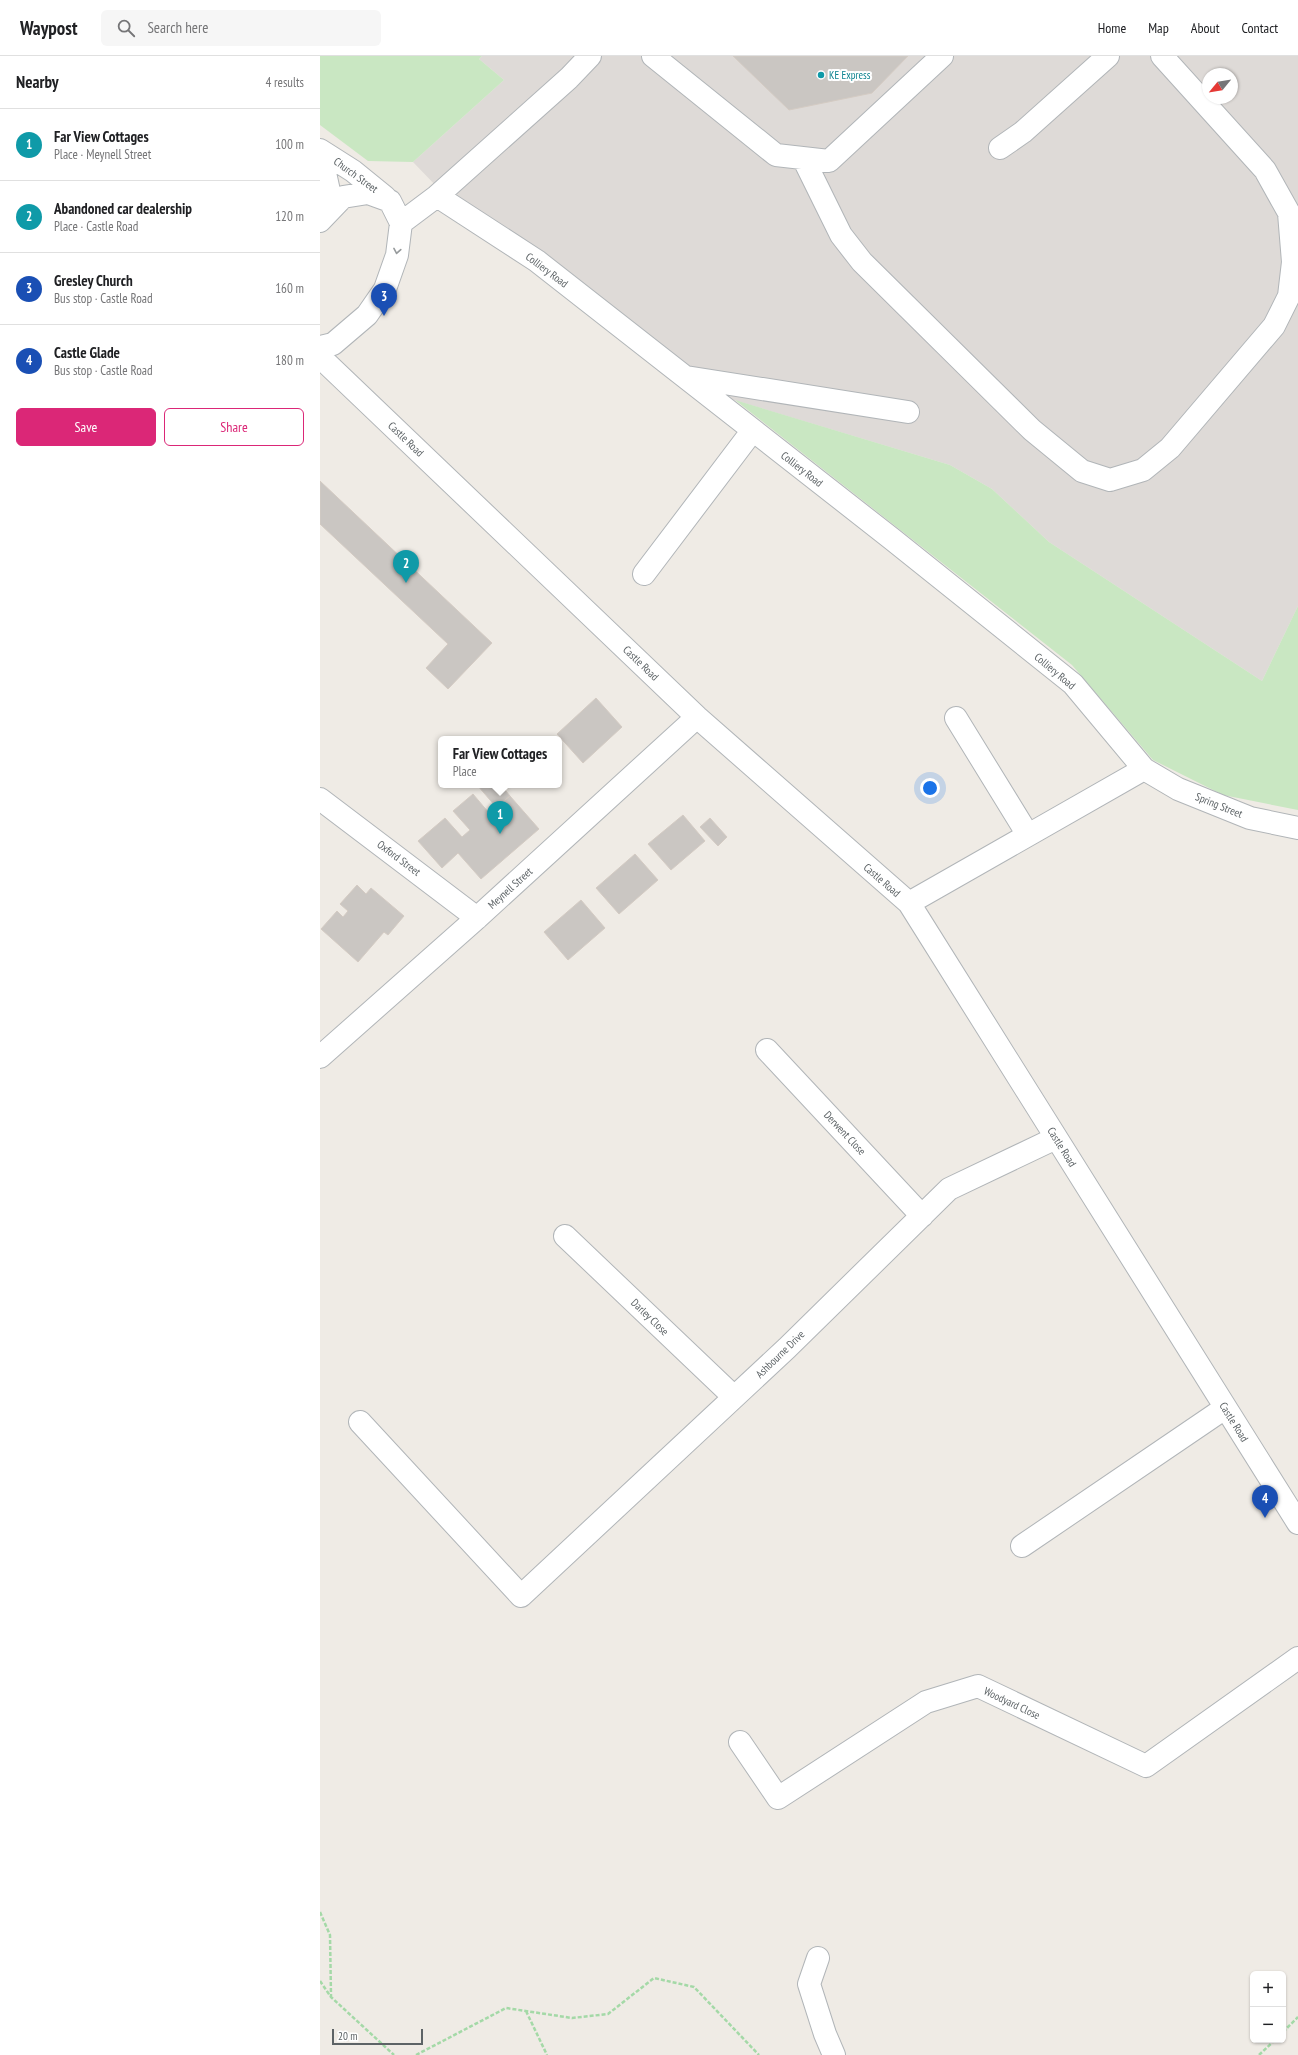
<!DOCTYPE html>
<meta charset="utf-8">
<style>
:root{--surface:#fff;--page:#f6f6f6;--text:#202124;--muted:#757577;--line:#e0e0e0;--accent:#db2777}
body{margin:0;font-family:"PT Sans Narrow",sans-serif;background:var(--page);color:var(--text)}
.controls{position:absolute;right:12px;bottom:12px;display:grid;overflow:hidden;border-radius:6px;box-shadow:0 1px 3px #0004}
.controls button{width:36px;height:36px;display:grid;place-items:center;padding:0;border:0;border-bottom:1px solid var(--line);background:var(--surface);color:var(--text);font:20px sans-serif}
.compass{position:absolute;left:882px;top:12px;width:36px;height:36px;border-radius:50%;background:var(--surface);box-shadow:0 1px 3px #0004;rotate:240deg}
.scale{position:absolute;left:12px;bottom:10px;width:91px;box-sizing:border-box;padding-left:4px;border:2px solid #5d6366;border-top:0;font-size:11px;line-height:14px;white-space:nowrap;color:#5d6366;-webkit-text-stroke:3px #fff;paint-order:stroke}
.you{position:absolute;left:610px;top:732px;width:14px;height:14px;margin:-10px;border:3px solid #fff;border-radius:50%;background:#1a73e8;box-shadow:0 0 0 6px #1a73e833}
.badge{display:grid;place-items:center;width:26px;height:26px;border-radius:50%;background:var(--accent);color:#fff;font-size:13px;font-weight:700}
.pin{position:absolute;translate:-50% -33px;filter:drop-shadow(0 1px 2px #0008)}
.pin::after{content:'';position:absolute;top:21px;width:14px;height:12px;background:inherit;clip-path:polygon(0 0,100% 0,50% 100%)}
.popup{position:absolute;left:118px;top:680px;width:124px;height:52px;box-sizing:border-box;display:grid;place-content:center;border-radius:6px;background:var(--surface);filter:drop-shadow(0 1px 3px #0005);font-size:13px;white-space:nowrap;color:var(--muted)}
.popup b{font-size:15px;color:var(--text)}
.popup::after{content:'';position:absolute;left:50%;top:100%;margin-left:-8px;border:8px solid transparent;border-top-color:var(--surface)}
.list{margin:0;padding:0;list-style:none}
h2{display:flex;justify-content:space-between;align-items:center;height:52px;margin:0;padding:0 16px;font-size:17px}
h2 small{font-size:13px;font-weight:400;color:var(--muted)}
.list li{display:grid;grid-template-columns:26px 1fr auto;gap:12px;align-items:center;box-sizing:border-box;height:72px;padding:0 16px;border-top:1px solid var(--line)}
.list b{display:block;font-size:15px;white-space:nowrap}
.list p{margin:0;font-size:13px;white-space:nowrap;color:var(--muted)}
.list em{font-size:13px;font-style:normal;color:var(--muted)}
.actions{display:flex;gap:8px;padding:12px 16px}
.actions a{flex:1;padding:9px 0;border:1px solid var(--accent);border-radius:6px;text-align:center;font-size:14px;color:var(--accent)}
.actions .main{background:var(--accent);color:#fff}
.icon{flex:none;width:22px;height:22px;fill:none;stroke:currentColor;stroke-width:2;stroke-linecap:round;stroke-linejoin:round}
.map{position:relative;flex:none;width:978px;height:1999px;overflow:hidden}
header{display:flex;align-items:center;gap:24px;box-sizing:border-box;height:56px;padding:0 20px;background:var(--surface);border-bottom:1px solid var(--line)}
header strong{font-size:19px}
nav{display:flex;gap:22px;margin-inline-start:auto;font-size:14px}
.search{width:280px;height:36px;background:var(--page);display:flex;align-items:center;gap:10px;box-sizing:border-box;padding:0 14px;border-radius:6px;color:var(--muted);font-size:15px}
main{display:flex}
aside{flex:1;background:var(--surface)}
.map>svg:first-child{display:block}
.industrial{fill:#dedad7;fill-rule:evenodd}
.green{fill:#c9e7c2}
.building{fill:#cac6c2;stroke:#d4cbc3}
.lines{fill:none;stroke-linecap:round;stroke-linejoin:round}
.minor-casing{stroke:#b1b5b8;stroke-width:24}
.path{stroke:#a4d9a7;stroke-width:2.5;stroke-dasharray:4 2;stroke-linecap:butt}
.minor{stroke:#fff;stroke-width:22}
.oneway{stroke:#969a9c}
.culture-dot{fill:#0f9aa8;stroke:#fff;stroke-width:1.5}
.labels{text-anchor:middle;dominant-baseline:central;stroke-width:4;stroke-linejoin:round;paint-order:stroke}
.culture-label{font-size:11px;fill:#0d838f;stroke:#fff;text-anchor:start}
.street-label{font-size:11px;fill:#5d6366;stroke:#fff}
</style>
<header>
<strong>Waypost</strong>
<div class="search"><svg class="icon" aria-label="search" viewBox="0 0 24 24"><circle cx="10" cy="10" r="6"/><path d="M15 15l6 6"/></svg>Search here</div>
<nav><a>Home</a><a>Map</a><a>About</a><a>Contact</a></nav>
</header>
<main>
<aside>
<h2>Nearby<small>4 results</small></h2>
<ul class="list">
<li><span class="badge" style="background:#0f9aa8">1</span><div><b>Far View Cottages</b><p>Place · Meynell Street</p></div><em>100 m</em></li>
<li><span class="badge" style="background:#0f9aa8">2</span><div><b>Abandoned car dealership</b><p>Place · Castle Road</p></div><em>120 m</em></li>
<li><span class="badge" style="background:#1a4fb4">3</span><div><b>Gresley Church</b><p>Bus stop · Castle Road</p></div><em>160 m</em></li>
<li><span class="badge" style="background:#1a4fb4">4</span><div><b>Castle Glade</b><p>Bus stop · Castle Road</p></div><em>180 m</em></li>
</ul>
<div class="actions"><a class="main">Save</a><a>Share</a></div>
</aside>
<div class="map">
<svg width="978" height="1999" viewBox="0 0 978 1999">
<rect width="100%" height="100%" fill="#efebe5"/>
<!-- industrial -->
<path class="industrial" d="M162,0H978V550L942,625L729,486L672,433L630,409L351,325L147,162L93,106L184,24L159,3ZM888,18H912V42H888Z"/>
<!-- green -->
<path class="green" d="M0,0H162L159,3L184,24L93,106L48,105L0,69Z
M415,344L630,409L672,433L729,486L942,625L978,550V754L903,739L833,704L752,609Z"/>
<!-- building -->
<path class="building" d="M413,0H588L552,37L469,54Z
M0,425L172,587L128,633L106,612L128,588L0,468Z
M276,642L302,671L263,707L237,678Z
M160,729H181L190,740L176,751L158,730Z
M153,738L169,757L190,740L219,773L161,823L138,797L122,812L98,785L125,762L142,781L150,774L133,755Z
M363,759L385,785L351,814L328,788Z
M390,762L407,781L398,790L380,771Z
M315,798L338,824L299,858L276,832Z
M37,829L46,838L51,832L84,860L68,879L64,876L38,906L1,873L17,855L23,861L28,855L20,848Z
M261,844L285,872L248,904L224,876Z"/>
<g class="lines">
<defs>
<path id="minor" d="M333,0L456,99L509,105L622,0
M680,92L703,76L788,0
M0,94L33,115L65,141
M0,94L9,135L3,161
M483,102L521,179L542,206L712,374L762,415L790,424L823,414L850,392L954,270L969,240L973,206L969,157L945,114L842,0
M117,140L217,205L572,483L753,628L824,713L858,733L930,762L978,772
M0,165L23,141L48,137L70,145L81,167L77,199L65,233L47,259L13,288L0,291
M81,167L117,140L249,22L270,0
M0,301L377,661L589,847L978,1467
M366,321L588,356
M324,518L433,374
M636,662L708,779
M0,743L157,862
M589,847L824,713
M447,994L602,1160
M0,1001L157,862L377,661
M245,1180L414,1341
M40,1366L201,1540L467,1292L629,1133L736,1082
M702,1490L905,1352
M420,1686L458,1742L606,1646L658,1630L826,1710L978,1602
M498,1902L489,1928L505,1978L514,1999"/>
</defs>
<!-- minor casing -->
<use href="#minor" class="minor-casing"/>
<!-- path -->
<path class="path" d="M0,1856L10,1879L11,1940
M0,1925L11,1941L74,1999
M206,1955L227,1999
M963,1976L978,1961
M96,1999L186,1952L252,1962L288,1958L334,1922L374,1931L439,1999
M939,1999L955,1984"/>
<!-- minor -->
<use href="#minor" class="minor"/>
</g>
<!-- one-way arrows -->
<defs><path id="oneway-chevron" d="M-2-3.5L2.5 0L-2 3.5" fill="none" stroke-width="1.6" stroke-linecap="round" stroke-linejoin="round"/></defs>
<use class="oneway" href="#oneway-chevron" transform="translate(77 195) rotate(100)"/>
<!-- markers -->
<circle class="culture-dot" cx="501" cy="19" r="4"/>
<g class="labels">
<!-- culture labels -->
<g class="culture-label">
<text x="509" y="19">KE Express</text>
</g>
<!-- street labels -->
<g class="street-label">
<text transform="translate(36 119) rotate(36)">Church Street</text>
<text transform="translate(227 214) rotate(37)">Colliery Road</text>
<text transform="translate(86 383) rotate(44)">Castle Road</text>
<text transform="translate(482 413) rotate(38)">Colliery Road</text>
<text transform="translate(321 607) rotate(44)">Castle Road</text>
<text transform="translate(735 615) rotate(40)">Colliery Road</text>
<text transform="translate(899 749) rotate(22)">Spring Street</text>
<text transform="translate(79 802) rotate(37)">Oxford Street</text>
<text transform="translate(562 824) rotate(41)">Castle Road</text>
<text transform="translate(190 832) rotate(-42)">Meynell Street</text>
<text transform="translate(525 1077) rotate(47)">Derwent Close</text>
<text transform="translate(742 1091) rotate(58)">Castle Road</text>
<text transform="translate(330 1261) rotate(44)">Darley Close</text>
<text transform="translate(460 1298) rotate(-44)">Ashbourne Drive</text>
<text transform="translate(914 1366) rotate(58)">Castle Road</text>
<text transform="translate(692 1647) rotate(25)">Woodyard Close</text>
</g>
</g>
</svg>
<div class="controls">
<button>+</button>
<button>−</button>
</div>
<svg class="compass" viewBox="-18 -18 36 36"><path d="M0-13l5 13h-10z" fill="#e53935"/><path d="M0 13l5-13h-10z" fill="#757577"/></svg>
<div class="scale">20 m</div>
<div class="you"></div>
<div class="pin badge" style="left:180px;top:778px;background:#0f9aa8">1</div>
<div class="popup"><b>Far View Cottages</b>Place</div>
<div class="pin badge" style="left:86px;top:527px;background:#0f9aa8">2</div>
<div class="pin badge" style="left:64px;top:260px;background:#1a4fb4">3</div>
<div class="pin badge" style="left:945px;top:1462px;background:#1a4fb4">4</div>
</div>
</main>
